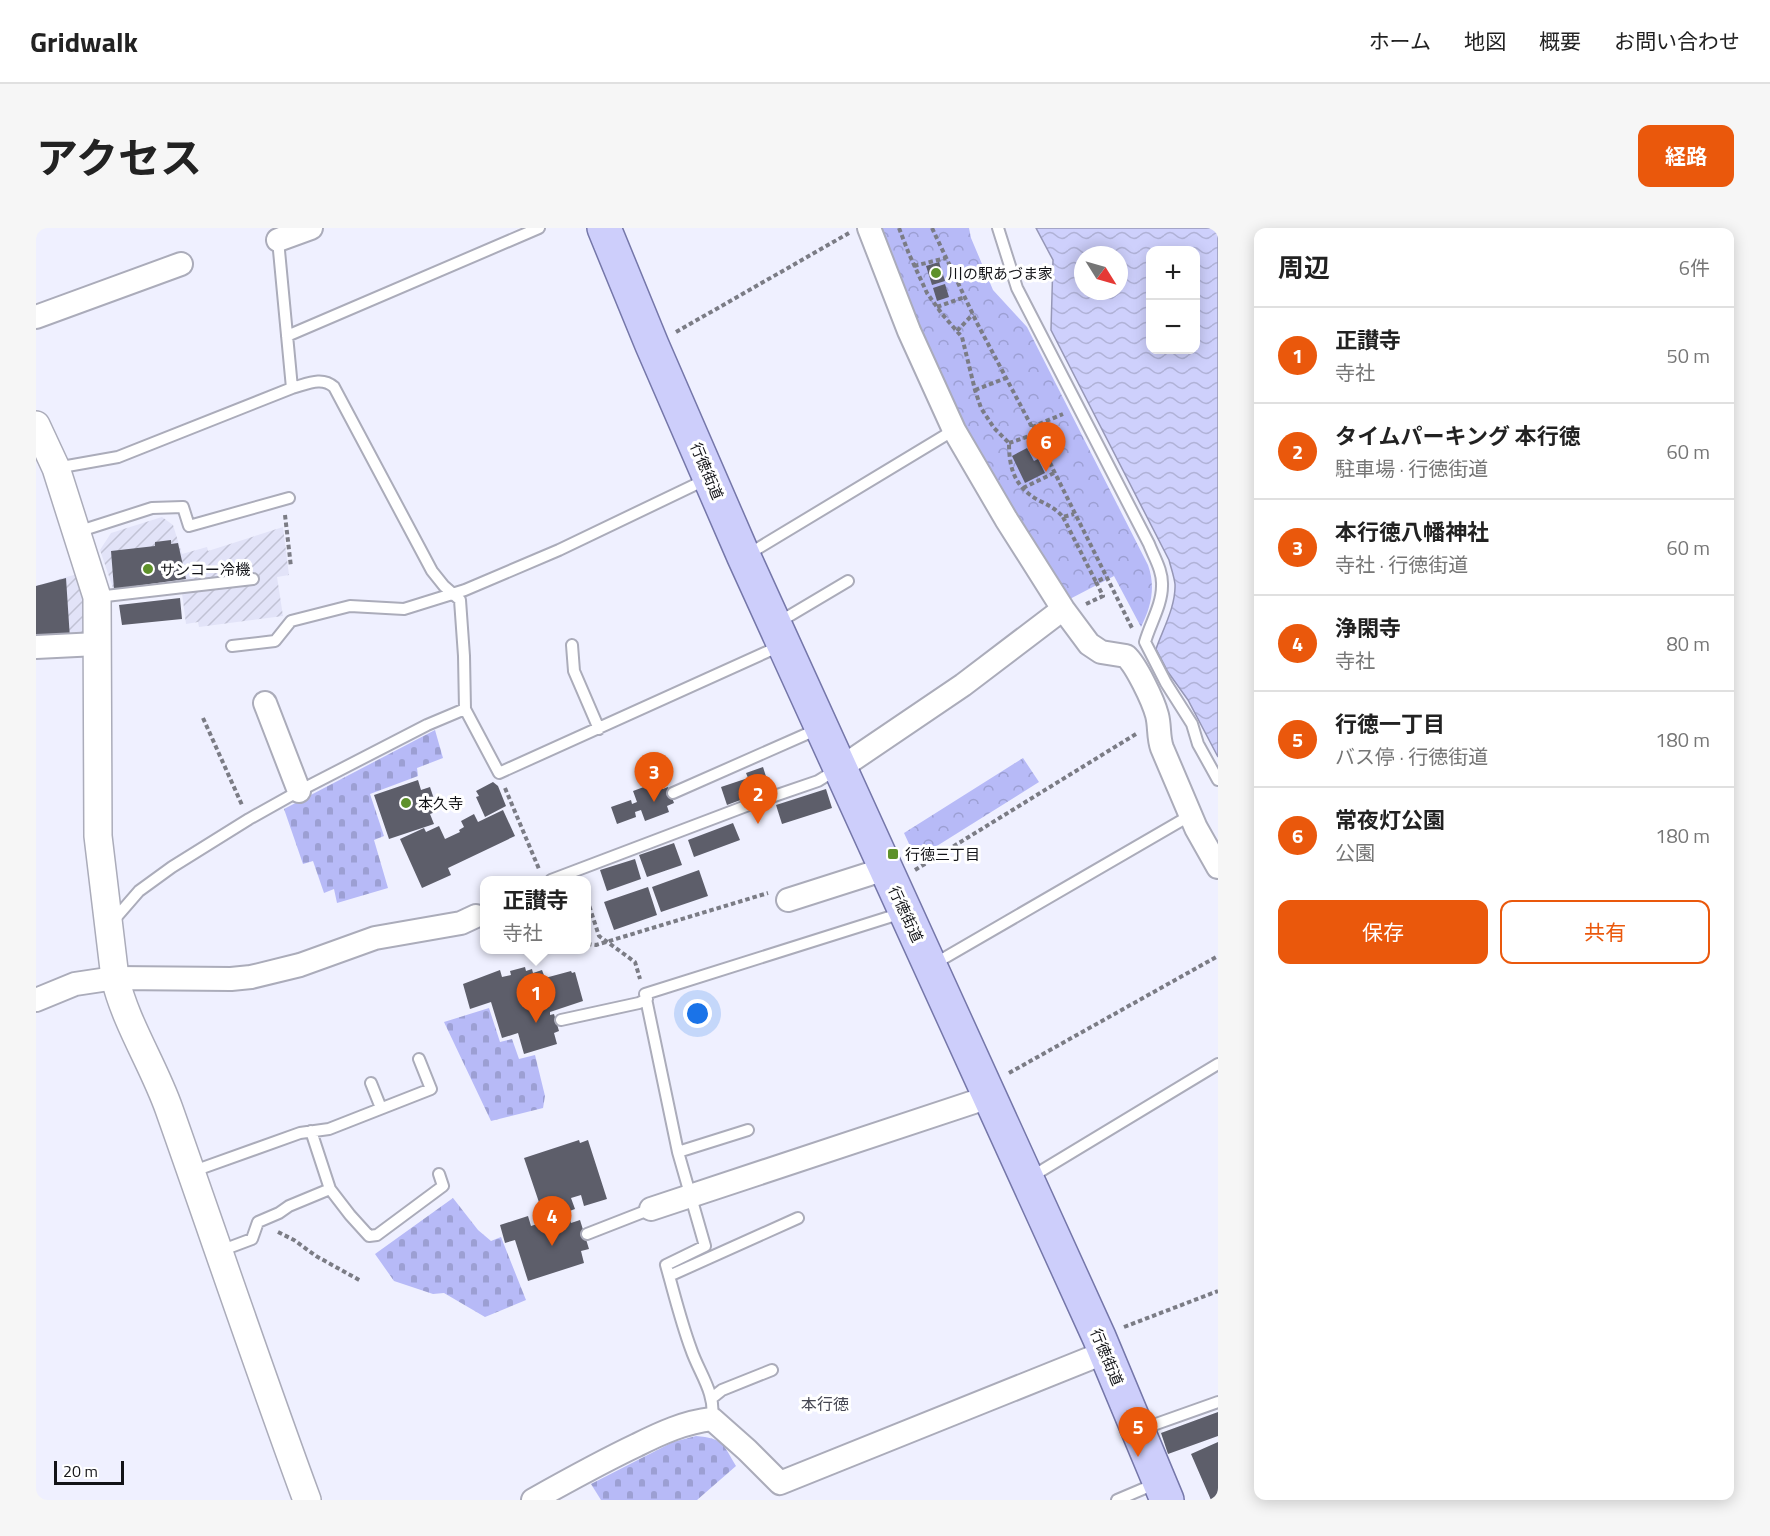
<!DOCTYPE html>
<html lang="ja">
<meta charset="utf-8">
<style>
:root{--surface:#fff;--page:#f6f6f6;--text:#222;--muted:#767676;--line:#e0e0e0;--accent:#ea580c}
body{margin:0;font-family:"Titillium Web","Noto Sans JP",sans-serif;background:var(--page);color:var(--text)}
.controls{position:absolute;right:18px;top:18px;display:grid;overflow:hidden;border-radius:12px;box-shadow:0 3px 15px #0003}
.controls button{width:54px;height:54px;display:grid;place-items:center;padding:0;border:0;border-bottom:2px solid var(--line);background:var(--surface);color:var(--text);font:30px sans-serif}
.compass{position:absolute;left:1038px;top:18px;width:54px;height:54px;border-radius:50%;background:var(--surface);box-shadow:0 3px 15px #0003;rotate:127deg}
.scale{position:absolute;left:18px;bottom:15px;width:70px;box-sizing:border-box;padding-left:6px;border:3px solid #121317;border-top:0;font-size:16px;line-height:21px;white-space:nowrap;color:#121317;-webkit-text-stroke:4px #fff;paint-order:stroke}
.you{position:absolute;left:662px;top:786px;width:21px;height:21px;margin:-15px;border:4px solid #fff;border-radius:50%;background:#1a73e8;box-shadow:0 0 0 9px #1a73e833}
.badge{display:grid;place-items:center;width:39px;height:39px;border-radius:50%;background:var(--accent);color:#fff;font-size:20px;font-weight:700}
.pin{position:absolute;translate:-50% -50px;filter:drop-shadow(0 2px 3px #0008)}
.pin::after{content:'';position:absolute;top:32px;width:21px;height:18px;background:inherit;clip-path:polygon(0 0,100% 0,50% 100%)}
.popup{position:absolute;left:444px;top:648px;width:111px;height:78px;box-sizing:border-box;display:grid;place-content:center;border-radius:12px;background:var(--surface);filter:drop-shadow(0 2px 4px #0005);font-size:20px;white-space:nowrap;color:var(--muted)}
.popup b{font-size:22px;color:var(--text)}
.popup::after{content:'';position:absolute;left:50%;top:100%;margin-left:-12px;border:12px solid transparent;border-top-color:var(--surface)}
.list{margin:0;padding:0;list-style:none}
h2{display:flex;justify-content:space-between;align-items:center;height:78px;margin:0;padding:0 24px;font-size:26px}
h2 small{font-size:20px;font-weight:400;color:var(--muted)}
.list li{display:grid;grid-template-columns:39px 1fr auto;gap:18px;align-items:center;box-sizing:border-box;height:96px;padding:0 24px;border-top:2px solid var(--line)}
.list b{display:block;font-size:22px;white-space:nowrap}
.list p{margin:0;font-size:20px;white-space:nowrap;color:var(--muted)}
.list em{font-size:20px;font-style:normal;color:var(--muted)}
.actions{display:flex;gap:12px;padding:18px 24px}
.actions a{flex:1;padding:14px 0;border:2px solid var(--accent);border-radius:12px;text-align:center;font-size:21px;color:var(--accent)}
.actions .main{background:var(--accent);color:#fff}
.map{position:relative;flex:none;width:1182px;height:1272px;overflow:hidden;border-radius:12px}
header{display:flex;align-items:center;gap:36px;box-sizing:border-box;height:84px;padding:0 30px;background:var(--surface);border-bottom:2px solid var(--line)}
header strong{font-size:28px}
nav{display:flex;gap:33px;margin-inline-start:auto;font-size:21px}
.intro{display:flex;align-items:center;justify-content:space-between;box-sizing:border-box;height:144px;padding:0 36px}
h1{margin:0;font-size:42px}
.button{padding:15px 27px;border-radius:12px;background:var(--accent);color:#fff;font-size:21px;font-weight:700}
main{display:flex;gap:36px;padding:0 36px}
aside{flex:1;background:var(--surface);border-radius:12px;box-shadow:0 3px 15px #0003}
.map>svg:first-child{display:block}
.industrial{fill:url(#industrial-furrows)}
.cemetery{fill:url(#cemetery-stones)}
.park{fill:url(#park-crowns)}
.water{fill:url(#water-waves);stroke:#9697b7;stroke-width:1.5;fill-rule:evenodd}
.building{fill:#5d5e6a}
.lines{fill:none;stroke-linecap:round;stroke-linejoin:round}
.service-casing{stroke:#abacba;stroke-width:14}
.minor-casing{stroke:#abacba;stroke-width:26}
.tertiary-casing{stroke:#abacba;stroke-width:30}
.primary-casing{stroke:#7577a9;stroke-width:36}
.path{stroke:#7b7c85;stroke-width:4;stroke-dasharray:4.5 3;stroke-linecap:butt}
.service{stroke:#fff;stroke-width:10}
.minor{stroke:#fff;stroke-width:22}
.tertiary{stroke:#fff;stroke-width:27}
.primary{stroke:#cdcefb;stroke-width:33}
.poi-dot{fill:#5e912a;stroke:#fff;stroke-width:2}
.labels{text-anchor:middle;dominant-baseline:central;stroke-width:6;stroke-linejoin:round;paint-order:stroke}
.poi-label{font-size:15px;fill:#121317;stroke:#fff;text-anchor:start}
.street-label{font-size:15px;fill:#121317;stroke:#fff}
.neighbourhood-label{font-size:16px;fill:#464753;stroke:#fff}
</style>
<header>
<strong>Gridwalk</strong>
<nav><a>ホーム</a><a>地図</a><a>概要</a><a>お問い合わせ</a></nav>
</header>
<div class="intro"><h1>アクセス</h1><a class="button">経路</a></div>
<main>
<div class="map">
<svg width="1182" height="1272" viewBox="0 0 1182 1272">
<defs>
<pattern id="industrial-furrows" width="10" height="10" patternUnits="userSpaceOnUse" patternTransform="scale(1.5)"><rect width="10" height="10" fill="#e2e3f8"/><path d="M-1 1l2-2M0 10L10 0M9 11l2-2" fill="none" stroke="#c1c2d4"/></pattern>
<pattern id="cemetery-stones" width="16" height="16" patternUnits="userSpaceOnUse" patternTransform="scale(1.5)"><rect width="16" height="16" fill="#b7baf7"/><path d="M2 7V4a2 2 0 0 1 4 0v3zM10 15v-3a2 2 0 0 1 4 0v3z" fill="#9c9fd3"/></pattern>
<pattern id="park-crowns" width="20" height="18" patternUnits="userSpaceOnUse" patternTransform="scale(1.5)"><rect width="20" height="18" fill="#b7baf7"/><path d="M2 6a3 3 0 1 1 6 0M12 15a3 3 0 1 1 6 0" fill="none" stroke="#9c9fd3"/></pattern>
<pattern id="water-waves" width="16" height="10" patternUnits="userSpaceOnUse" patternTransform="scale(1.5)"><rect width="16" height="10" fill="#ced0fc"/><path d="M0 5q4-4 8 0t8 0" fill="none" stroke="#b0b2d7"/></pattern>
</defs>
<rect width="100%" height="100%" fill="#eff0ff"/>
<!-- industrial -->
<path class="industrial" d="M126,289L137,297L146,326L171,319L172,323L247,299L253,347L241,349L247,388L163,399L162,394L150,396L146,365L154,364L152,352L78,363L64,322L75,305Z
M41,346L48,368L49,410L34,411L0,358Z"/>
<!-- cemetery -->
<path class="cemetery" d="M399,502L407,530L381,540L382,548L334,566L348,608L338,612L352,660L301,675L298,661L288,665L277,633L267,636L248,581Z
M453,780L464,814L476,811L483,831L499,827L509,868L507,880L455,893L408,794Z
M417,970L442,1002L455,1013L465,1009L490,1072L449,1089L408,1065L397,1066L358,1053L339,1026Z
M660,1208C687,1210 687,1216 700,1238L661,1272H565L555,1256L637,1214Z"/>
<!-- park -->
<path class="park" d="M840,0H933L935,10L957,62L991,99L1112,337C1120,359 1115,379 1105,399L1078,348L1030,373L978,289L899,141Z
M987,530L1003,554L880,631L868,605Z"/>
<!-- water -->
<path class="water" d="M1000,0H1182V529L1152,472L1132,444L1120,421C1127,401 1140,378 1139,356C1138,348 1135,340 1133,332L1015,102L1017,32ZM1114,22H1160V122H1114ZM1047,27H1083V63H1047Z"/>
<!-- building -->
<path class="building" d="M903,34L909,53L896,57L890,38Z
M909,56L913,69L901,73L897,60Z
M991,220L998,233L1002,231L1009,245L989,255L976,228Z
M135,312V316L142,315L150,351L78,361L75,323L119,318V314Z
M30,350L34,411L0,412V358Z
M144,370L146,391L86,397L83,377Z
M727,539L734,561L691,577L685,559L712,550L710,545Z
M382,552L385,562L394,559L402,583L394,586L398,596L353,611L338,567Z
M624,553L627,561L632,559L638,575L631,578L633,584L609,593L605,582L599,584L600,589L581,596L575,579L595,572L596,576L601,574L597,563Z
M457,554L462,558L470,578L449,589L440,569L443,568L440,563Z
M790,561L796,580L746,596L740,577Z
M467,582L479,608L412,640L415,647L386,660L364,611L388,600L390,604L403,598L409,611L424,604L423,602L428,599L425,593L438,586L442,594Z
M697,595L704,612L658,629L652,612Z
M638,615L646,637L611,649L603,627Z
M599,631L605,651L571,663L564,642Z
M663,642L672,668L625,684L616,659Z
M612,659L621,687L578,702L568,674Z
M489,739L490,743L496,741L497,745L506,742L509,750L535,743L536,745L539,744L547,773L514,784V787L518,786L523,803L518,805L521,816L488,826L482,805L466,810L455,774L434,781L427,756L464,742L466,749L475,747L474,743Z
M543,912L544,915L552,912L571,971L548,978L545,967L535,970L539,981L509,992L488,930Z
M532,986L535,995L544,992L553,1021L545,1023L548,1035L492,1053L479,1012L469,1015L464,997L492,988L495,998Z
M1182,1184V1208L1132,1226L1125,1205Z
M1182,1214V1272H1175L1155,1226Z"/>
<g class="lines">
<defs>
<path id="service" d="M962,0L981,60L1113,316C1118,329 1127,343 1126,358C1126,377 1114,396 1109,414L1130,455L1156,496L1162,516L1182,552
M242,12L256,160C271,156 286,148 298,159L396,343L408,358L424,372L428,428L429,481L463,545L744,418
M251,108L503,0
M20,240L82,229L256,160
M41,304L116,280L147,279L153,298L253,270
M711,327L918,202
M61,369L217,351
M743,394L812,353
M536,417L538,443L563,501
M196,418L239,413L255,393L314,378L368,381L429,362L523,322L671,251
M637,565L782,501
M515,652L718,575L782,553L800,542
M77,693L103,663L136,639L213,591L263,563L391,497L429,481
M898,736L1155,587
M525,792L603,775L611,771
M335,855L345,880
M275,903L294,961L314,987L333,1008L341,1007L407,958L403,946
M642,924L712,902
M155,944L264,905L293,901L395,861L383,831
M995,949L1182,836
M551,1006L615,981
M184,1023L216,1011L222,994L243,985L253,978L294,961
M633,1048L762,990
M676,1170L686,1162L736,1142
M676,1191C680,1165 663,1145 655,1121C645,1094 638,1065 630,1037L669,1018L642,924L609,766L866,685
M1106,1201L1182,1174
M1081,1272L1121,1255"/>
<path id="minor" d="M833,0L873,103L918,202L970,291L1027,381L1053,416L1065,424L1090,428C1100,437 1117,472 1121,487C1124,498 1122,509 1126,520L1160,600L1182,639
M242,12L275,0
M0,89L145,36
M0,419L61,416
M229,475L263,563
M803,541L927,457L1027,381
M752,672L849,641
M0,772L39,756L79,750L195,751L215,749L264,737L339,710L425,695L440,688
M615,981L953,869
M497,1272C531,1253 565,1234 601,1217C625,1205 649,1194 676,1191L711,1222L744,1255L1070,1124"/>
<path id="tertiary" d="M0,197L20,240L61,369L62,608L79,750C90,796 117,836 133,881C179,1011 223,1142 271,1272"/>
<path id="primary" d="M568,0L616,117L708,329L1063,1109L1131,1272"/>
</defs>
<!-- service casing -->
<use href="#service" class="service-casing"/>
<!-- minor casing -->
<use href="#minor" class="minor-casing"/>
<!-- tertiary casing -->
<use href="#tertiary" class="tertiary-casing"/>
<!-- primary casing -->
<use href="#primary" class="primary-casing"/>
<!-- path -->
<path class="path" d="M863,0L873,26L891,65L906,86L926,109L939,162L945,180L958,200L973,215C973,241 979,260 1004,273C1014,278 1020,281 1027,289L1038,286
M896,0L941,95L996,199L1096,400
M878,38L910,30
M901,79L929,69
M921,103L937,86
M640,104L813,5
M939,162L970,150
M996,199L1027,186
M973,215L999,206
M987,260L1018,245
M249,287L255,339
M1027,289L1060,354
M1050,376L1067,368L1060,354L1070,349
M167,490L206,577
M469,560L503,641
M879,642L1100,506
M551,671L563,708L599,734L604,751
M551,716L560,717L732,665
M973,845L1182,728
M242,1004L258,1012L280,1028L325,1053
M1088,1099L1182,1063"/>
<!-- service -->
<use href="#service" class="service"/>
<!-- minor -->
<use href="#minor" class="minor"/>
<!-- tertiary -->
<use href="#tertiary" class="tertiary"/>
<!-- primary -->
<use href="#primary" class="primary"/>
</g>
<!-- markers -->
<g class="poi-dot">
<circle cx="900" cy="45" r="6"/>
<circle cx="112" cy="341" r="6"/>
<circle cx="370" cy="575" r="6"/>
<rect x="851" y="620" width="12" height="12" rx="3"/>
</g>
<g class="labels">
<!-- poi labels -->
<g class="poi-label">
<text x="912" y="45">川の駅あづま家</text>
<text x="124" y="341">サンコー冷機</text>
<text x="382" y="575">本久寺</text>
<text x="869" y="626">行徳三丁目</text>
</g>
<!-- street labels -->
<g class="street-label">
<text transform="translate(671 243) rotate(67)">行徳街道</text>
<text transform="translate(870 686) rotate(65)">行徳街道</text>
<text transform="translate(1071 1129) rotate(67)">行徳街道</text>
</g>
<!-- neighbourhood labels -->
<g class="neighbourhood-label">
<text x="789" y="1176">本行徳</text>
</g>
</g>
</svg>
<div class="controls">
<button>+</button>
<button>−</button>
</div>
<svg class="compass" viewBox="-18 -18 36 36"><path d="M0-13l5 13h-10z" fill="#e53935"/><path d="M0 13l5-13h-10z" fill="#767676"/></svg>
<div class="scale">20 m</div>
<div class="you"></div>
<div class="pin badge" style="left:500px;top:795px">1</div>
<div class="popup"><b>正讃寺</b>寺社</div>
<div class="pin badge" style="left:722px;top:596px">2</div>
<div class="pin badge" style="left:618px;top:574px">3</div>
<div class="pin badge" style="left:516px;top:1018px">4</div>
<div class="pin badge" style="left:1102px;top:1229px">5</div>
<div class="pin badge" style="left:1010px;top:244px">6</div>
</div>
<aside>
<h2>周辺<small>6件</small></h2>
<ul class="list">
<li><span class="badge">1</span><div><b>正讃寺</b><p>寺社</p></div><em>50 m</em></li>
<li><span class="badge">2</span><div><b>タイムパーキング 本行徳</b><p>駐車場 · 行徳街道</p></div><em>60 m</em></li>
<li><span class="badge">3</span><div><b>本行徳八幡神社</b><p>寺社 · 行徳街道</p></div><em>60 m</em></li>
<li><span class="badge">4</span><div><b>浄閑寺</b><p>寺社</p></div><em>80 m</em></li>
<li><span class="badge">5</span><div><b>行徳一丁目</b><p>バス停 · 行徳街道</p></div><em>180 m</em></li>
<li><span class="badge">6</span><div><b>常夜灯公園</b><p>公園</p></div><em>180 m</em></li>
</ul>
<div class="actions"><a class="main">保存</a><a>共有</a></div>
</aside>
</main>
